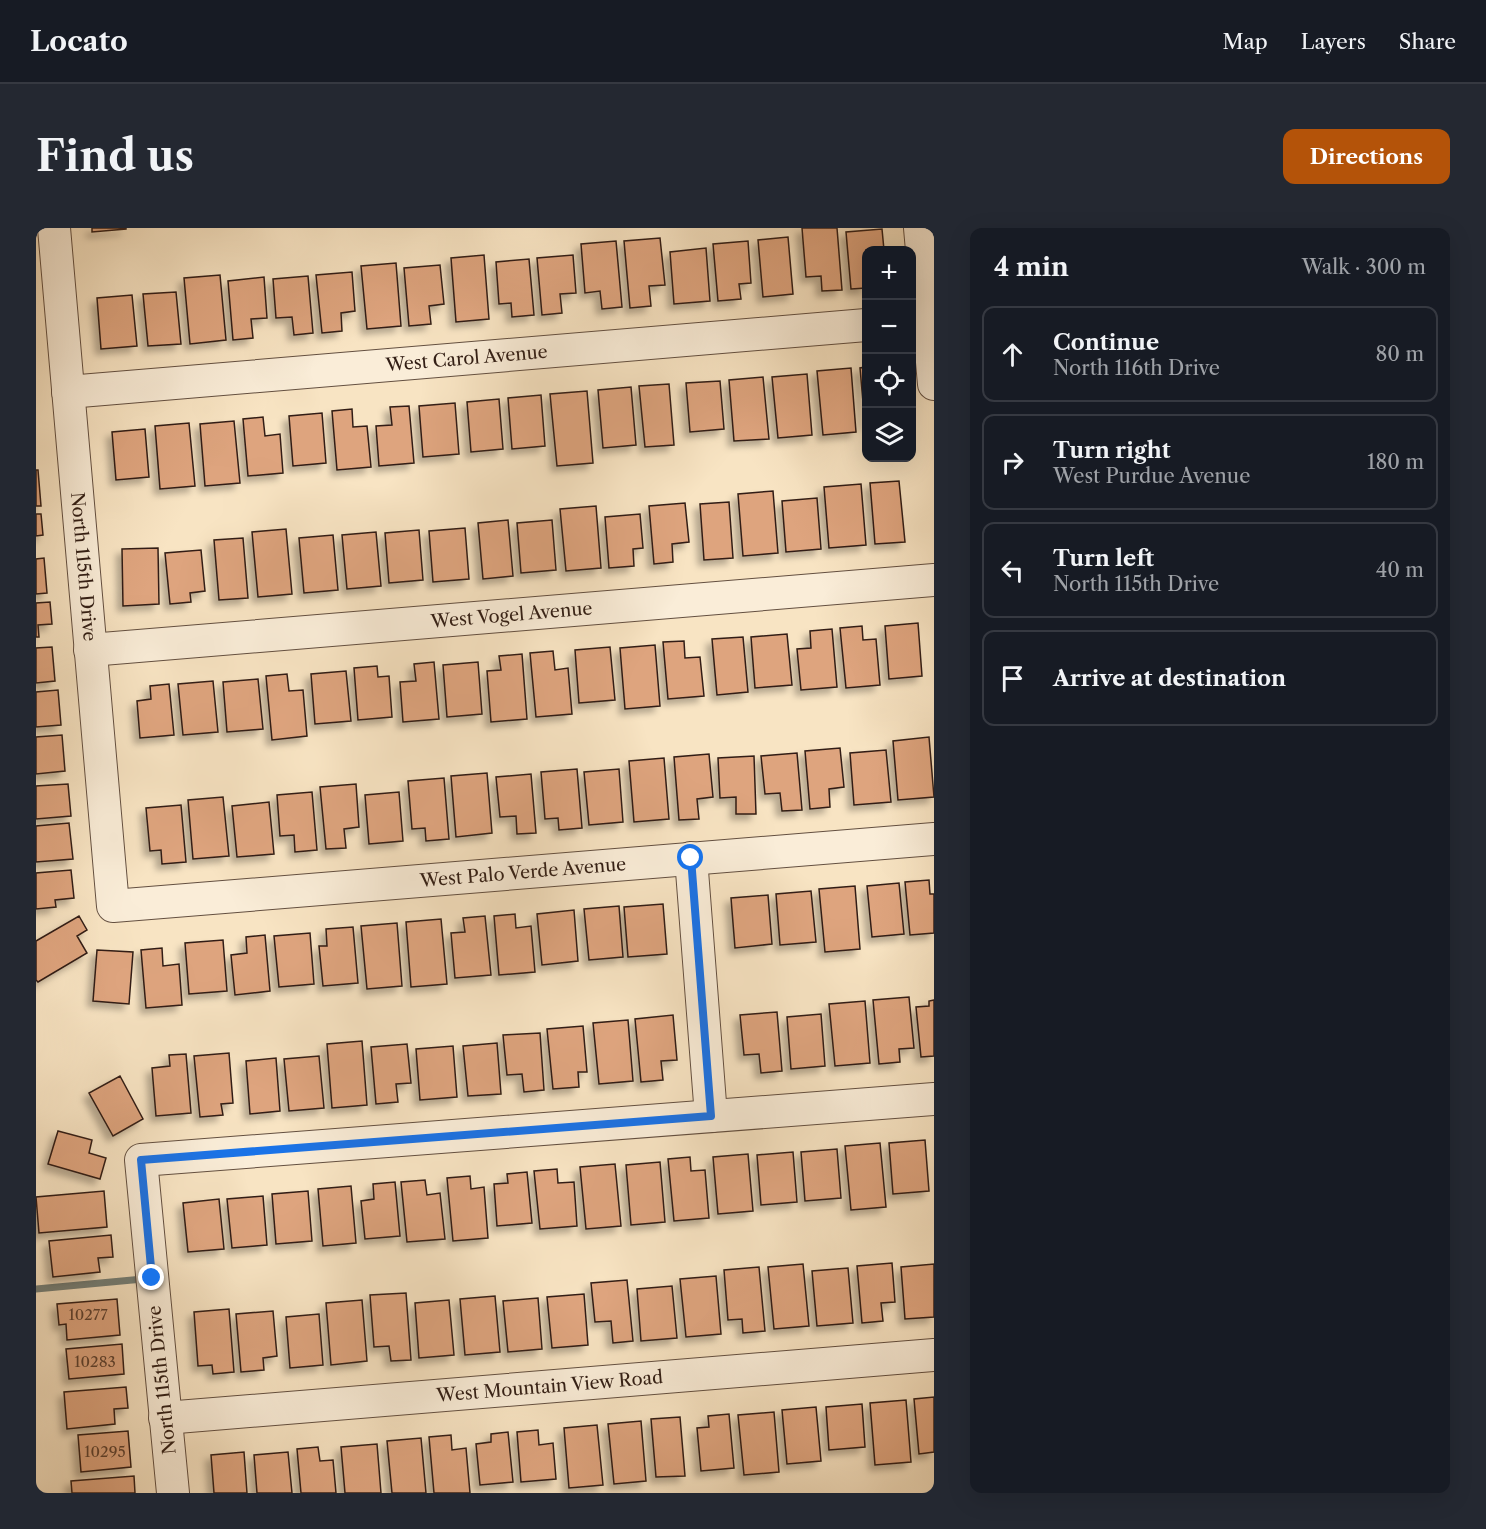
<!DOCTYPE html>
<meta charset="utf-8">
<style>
:root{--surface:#171b24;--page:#242831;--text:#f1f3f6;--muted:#9ea1a6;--line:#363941;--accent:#b45309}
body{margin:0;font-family:"Libre Caslon Text",serif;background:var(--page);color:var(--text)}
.controls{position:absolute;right:18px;top:18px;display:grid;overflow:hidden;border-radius:12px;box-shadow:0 6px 24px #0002}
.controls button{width:54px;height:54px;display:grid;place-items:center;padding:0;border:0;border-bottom:2px solid var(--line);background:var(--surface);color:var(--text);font:30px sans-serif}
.stop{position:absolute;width:18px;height:18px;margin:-14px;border:4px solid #1a73e8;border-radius:50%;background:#fff}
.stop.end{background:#1a73e8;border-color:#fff;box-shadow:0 2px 6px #0008}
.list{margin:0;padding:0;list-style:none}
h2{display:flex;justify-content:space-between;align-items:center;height:78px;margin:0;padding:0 24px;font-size:26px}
h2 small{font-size:20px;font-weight:400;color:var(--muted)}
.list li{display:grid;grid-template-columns:39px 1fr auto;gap:18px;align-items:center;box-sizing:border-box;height:96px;margin:0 12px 12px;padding:0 12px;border:2px solid var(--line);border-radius:12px}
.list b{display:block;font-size:22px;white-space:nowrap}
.list p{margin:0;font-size:20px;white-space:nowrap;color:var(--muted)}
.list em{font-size:20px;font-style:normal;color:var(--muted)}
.icon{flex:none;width:33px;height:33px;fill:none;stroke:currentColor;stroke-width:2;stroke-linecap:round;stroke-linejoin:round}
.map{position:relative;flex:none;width:898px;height:1265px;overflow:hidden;border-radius:12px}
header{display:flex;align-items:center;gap:36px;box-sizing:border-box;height:84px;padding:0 30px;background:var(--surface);border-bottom:2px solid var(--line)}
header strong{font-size:28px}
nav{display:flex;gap:33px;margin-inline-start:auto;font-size:21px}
.intro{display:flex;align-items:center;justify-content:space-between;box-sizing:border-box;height:144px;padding:0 36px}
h1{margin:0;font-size:42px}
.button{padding:15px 27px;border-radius:12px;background:var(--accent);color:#fff;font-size:21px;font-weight:700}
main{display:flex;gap:36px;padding:0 36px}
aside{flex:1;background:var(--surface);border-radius:12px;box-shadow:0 6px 24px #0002}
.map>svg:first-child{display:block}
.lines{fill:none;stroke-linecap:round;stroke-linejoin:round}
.stream{stroke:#737e77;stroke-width:7}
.building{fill:#dea47e;stroke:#311d14;stroke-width:1.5;filter:url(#shadow)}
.minor-casing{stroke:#634f40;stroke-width:34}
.minor{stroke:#faedd8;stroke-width:32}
.route{stroke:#1a73e8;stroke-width:8}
.labels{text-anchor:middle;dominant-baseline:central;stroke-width:6;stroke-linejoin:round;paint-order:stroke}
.number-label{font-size:15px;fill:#5c3f2e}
.street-label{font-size:18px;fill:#311d14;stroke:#faedd8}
</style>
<header>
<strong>Locato</strong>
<nav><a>Map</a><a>Layers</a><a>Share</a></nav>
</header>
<div class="intro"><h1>Find us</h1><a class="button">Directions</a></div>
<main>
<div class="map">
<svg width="898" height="1265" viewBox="0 0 898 1265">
<defs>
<filter id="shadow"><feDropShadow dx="-5.5" dy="5.5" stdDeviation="3" flood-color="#0004"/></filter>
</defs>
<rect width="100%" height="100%" fill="#f8e4c3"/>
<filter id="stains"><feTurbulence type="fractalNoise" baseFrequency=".00333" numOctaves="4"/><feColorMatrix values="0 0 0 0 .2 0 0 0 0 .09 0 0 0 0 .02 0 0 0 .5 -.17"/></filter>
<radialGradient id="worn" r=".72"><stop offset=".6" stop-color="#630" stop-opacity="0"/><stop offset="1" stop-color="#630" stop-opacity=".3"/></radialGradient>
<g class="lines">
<!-- stream -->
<path class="stream" d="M0,1061L107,1051"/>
</g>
<!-- building -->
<path class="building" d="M56,0H90V1L56,4Z
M766,0H801L806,62L786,63L785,48L770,49Z
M846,1L848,22H830V60L815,61L810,4Z
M752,9L757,66L727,69L722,12Z
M624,10L629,57L613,58L615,78L594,80L588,13Z
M580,13L586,79L566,81L564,63L549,65L545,16Z
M712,13L715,55L703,56L705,71L682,73L677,16Z
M670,20L674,73L638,76L634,24Z
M448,27L453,91L420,94L415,30Z
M537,27L540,65L524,66L526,85L506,87L501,30Z
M493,31L498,87L476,89L475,75L463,76L460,34Z
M360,35L365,98L331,101L325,38Z
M404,37L408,76L393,78L395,96L373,98L368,40Z
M316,44L319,83L305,85L306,103L286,105L280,47Z
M184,47L190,112L154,116L148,50Z
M272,48L277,105L258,107L256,89L240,90L237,51Z
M228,49L231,90L215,91L217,110L197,112L192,53Z
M140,64L145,116L112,118L107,66Z
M96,67L101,118L65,121L61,70Z
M830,139V197H829L824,140Z
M815,140L820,204L787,207L781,143Z
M771,146L776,207L742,210L736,149Z
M727,149L733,211L698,213L693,152Z
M684,153L688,201L654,204L650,155Z
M633,156L638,217L609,219L603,158Z
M595,159L600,217L567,220L562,162Z
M551,163L557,235L521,238L514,166Z
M505,167L509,218L476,221L472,170Z
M463,171L467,221L435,224L431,174Z
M419,175L423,226L387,229L383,178Z
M373,178L378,235L343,238L340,198L356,197L354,179Z
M316,181L317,199L331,198L335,239L301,242L296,183Z
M286,185L290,235L257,238L253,188Z
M227,189L229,208L244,206L247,245L212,248L207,191Z
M198,193L204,255L169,258L164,196Z
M153,195L159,258L124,261L119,198Z
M109,201L113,249L80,252L76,204Z
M0,242H2L5,278H0Z
M863,253L869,314L839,316L834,255Z
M825,256L830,317L793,320L788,259Z
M737,263L742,325L707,328L702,266Z
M781,270L785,321L750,324L746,273Z
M693,274L697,330L668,332L664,276Z
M649,275L653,314L636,316L637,334L618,336L613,278Z
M560,278L565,340L530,343L524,281Z
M0,286H5L7,307L0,308Z
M604,286L607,320L597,321L598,338L573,340L569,289Z
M472,292L477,348L447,351L442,295Z
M516,292L520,342L485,345L481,295Z
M429,300L433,351L397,354L393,303Z
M250,301L256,366L222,369L216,304Z
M383,302L387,352L353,355L349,305Z
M340,304L345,358L311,361L306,307Z
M297,307L302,362L268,365L263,310Z
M207,310L212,370L183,372L178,312Z
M122,320L123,376L87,378L86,321Z
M165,322L169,363L154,365L155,374L134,376L129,325Z
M8,330L11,365L0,366V331Z
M14,374L16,396L2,397L3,409H0V375Z
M882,395L886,448L853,451L849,398Z
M826,398L827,412L840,411L844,457L810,460L804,400Z
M796,401L801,459L765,462L761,421L775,420L774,403Z
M751,406L756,457L719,460L715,409Z
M707,409L712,464L681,467L676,411Z
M648,413L649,430L664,429L668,468L632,471L627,414Z
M619,417L624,478L589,481L584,420Z
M16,419L19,453L0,455V420Z
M574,419L579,472L543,475L539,422Z
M517,423L519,442L532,440L536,486L500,489L494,425Z
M486,426L491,491L455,494L451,443L465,442L463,428Z
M398,434L403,491L367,494L364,454L380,453L378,436Z
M442,434L446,486L411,489L407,437Z
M341,438L342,449L353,448L356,489L322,492L318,440Z
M310,443L315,493L279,496L275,446Z
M251,446L253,463L267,462L271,508L236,512L230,448Z
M222,451L227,501L191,504L187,454Z
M177,453L182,504L147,507L142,456Z
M133,456L138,507L104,510L101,473L115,471L114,458Z
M22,462L25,497L0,499V464Z
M26,507L29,543L0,546V509Z
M893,509L898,569L862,572L857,513Z
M804,520L808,559L793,561L794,579L774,581L769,523Z
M850,522L855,574L818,577L814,525Z
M761,525L766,582L746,583L744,565L729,566L725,528Z
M673,526L677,569L661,571L663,591L643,592L638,529Z
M718,528L720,586H700V569L684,570L682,530Z
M628,530L633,591L598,594L593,533Z
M541,541L546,600L523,602L522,590L509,591L505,544Z
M583,541L587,594L553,597L548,544Z
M451,545L456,605L420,609L415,548Z
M495,546L500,605L481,606L480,588L464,589L460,549Z
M408,550L413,611L390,613L389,600L376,601L372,553Z
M32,556L35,588L0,591V558Z
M320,556L323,599L308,601L310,620L290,621L284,559Z
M276,564L281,622L259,624L258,607L244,608L241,567Z
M363,564L367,613L333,616L329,567Z
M187,569L193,628L157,631L152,572Z
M233,574L238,626L201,629L196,578Z
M145,577L150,634L126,636L125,622L114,623L110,580Z
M33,595L37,631L0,634V598Z
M35,642L38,670L19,672L20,679L0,681V645Z
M893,652L894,666H898V705L874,707L869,654Z
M863,655L868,706L836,709L831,658Z
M819,658L824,721L789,724L783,661Z
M775,663L780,714L744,717L740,666Z
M732,667L736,716L699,720L695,670Z
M627,676L631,726L592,729L588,679Z
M583,678L587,729L553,732L548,681Z
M538,682L542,733L506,737L501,686Z
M479,686L480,700L495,698L499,744L463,747L458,688Z
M43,688L51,702L41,708L51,725L2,754L0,752V713Z
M449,688L455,747L419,750L415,705L429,704L427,690Z
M405,691L411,756L375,759L370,694Z
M361,695L366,758L331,761L325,698Z
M317,699L322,755L287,758L283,718H291L290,701Z
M274,705L278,756L243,759L238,708Z
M229,707L234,763L199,767L195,727L211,725L210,709Z
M187,712L191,763L153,766L149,715Z
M126,720L127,738L143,736L146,777L110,780L105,722Z
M61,722L97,724L93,776L57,773Z
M873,769L878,820L863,821L864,834L843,836L837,772Z
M898,772V828L885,829L880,779L893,778V773Z
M829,773L834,835L799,838L793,776Z
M741,784L746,843L725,845L723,826L708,827L704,787Z
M785,786L789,838L755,841L751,789Z
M637,787L641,832L625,833L627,852L605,854L599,791Z
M592,792L597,853L563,856L557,795Z
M547,798L551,844H542L543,859L517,861L511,801Z
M504,805L508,862L488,864L486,846L471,847L467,807Z
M326,813L331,877L296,880L291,816Z
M461,815L465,866L432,868L427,818Z
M371,816L375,855L360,856L362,874L340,876L335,819Z
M417,818L421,869L384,872L380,821Z
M193,825L197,875L185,876L187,887L164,889L158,828Z
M150,826L155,885L120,888L116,840L134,838L133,827Z
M283,828L288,880L253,883L248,831Z
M240,830L244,883L214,886L210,833Z
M84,848L107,891L77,908L53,865Z
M22,903L56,912L53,925L70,930L64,951L12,936Z
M889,912L893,963L857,966L853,915Z
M844,915L850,979L815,982L809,918Z
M801,921L805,970L769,973L765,924Z
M757,924L761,974L725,977L721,927Z
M712,926L717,983L682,986L677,929Z
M654,929L655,943L669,942L673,990L638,993L632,931Z
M624,934L629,994L595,997L590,937Z
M579,936L585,998L550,1001L544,939Z
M521,941L522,955L538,954L541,998L504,1001L498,943Z
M491,944L496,995L461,998L458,956L472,955L471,946Z
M434,948L435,961L448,959L452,1010L417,1013L411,950Z
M389,952L391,967L404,965L409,1011L371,1014L365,954Z
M359,954L364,1008L329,1011L325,973L338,971L337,956Z
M315,958L320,1015L287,1018L282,961Z
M68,963L71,999L3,1005L0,969Z
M272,963L276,1013L240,1016L236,966Z
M227,968L231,1017L196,1020L191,971Z
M183,971L188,1021L152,1024L147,975Z
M75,1007L77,1029L62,1030L64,1044L17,1049L13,1013Z
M856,1035L859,1074L845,1075L847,1093L826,1095L821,1038Z
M767,1036L773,1098L738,1101L732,1039Z
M898,1036V1089L869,1091L865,1039Z
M723,1039L729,1103L707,1105L706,1091L692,1092L688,1042Z
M812,1040L817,1095L781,1098L776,1043Z
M680,1048L685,1106L650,1109L644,1051Z
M591,1052L597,1113L577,1115L575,1093L559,1094L555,1055Z
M636,1058L641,1110L605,1113L601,1061Z
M370,1065L375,1132L355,1133L353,1118L338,1119L334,1067Z
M548,1066L552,1117L516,1120L511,1069Z
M459,1068L464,1124L429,1127L424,1071Z
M502,1070L506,1121L472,1124L467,1073Z
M81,1071L84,1107L31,1112L30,1096L23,1097L21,1076Z
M326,1072L331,1133L295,1137L290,1075Z
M413,1072L418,1127L383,1130L379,1075Z
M193,1081L198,1144L177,1146L176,1137L162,1138L158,1084Z
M237,1083L241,1128L227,1130L228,1142L205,1144L200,1086Z
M283,1086L287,1137L254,1140L250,1089Z
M86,1116L88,1146L33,1151L30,1121Z
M90,1159L92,1180L78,1181L79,1196L31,1201L28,1164Z
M898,1169V1224L883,1226L878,1171Z
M870,1172L875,1234L839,1237L834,1175Z
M826,1176L829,1219L793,1222L790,1179Z
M780,1179L785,1233L751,1236L746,1182Z
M738,1184L743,1244L708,1247L702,1187Z
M693,1186L698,1240L665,1243L661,1200L673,1199L672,1188Z
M644,1189L649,1248L620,1249L615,1191Z
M605,1193L610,1253L578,1256L572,1196Z
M561,1197L567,1257L533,1260L528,1200Z
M502,1202L503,1217L517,1215L520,1251L485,1254L481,1204Z
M92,1203L95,1239L45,1244L42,1207Z
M472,1204L477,1254L444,1257L440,1216L455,1214V1206Z
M415,1207L416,1222L430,1220L434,1265H398L393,1209Z
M385,1210L390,1265H356L351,1213Z
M341,1216L345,1265H309L305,1219Z
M282,1219L284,1233L297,1232L300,1265H265L261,1221Z
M208,1224L211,1265H178L175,1227Z
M252,1224L256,1265H221L218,1227Z
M98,1248L99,1265H36L35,1253Z"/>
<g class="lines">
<defs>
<g id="minor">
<path id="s1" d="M18,0L77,678L898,611"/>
<path d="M884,0L898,156"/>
<path id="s2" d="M32,164L830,97"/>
<path id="s3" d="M54,422L898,352"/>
<path d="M655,630L675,888"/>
<path id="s4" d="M129,1190L898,1127"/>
<path d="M137,1265L105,932L898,871"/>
</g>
</defs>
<!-- minor casing -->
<use href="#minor" class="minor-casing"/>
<!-- minor -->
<use href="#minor" class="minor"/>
</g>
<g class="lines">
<!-- route -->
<path class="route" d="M116,1050L105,932L675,888L655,630"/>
</g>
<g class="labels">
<!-- number labels -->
<g class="number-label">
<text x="52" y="1086">10277</text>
<text x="59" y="1133">10283</text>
<text x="69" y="1223">10295</text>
</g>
<!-- street labels -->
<g class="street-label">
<text stroke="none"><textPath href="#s2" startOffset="400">West Carol Avenue</textPath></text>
<text stroke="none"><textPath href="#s1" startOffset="340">North 115th Drive</textPath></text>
<text stroke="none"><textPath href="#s3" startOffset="423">West Vogel Avenue</textPath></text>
<text stroke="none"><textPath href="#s1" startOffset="1092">West Palo Verde Avenue</textPath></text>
<text transform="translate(126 1152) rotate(-96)">North 115th Drive</text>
<text stroke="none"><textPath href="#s4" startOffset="386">West Mountain View Road</textPath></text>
</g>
</g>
<rect width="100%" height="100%" filter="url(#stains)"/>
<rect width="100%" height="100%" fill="url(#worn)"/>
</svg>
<div class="controls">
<button>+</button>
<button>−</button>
<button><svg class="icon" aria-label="locate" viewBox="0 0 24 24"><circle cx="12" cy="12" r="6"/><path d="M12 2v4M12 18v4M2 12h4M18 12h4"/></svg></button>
<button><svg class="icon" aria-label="layers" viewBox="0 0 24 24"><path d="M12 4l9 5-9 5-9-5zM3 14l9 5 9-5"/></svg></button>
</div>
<div class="stop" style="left:655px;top:630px"></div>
<div class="stop end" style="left:116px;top:1050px"></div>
</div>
<aside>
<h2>4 min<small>Walk · 300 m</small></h2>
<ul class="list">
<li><svg class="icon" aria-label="ahead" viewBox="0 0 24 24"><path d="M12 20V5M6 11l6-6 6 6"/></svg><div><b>Continue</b><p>North 116th Drive</p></div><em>80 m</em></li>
<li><svg class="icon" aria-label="right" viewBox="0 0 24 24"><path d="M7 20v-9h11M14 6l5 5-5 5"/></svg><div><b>Turn right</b><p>West Purdue Avenue</p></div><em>180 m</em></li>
<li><svg class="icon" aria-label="left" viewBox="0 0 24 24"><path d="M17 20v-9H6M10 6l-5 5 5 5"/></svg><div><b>Turn left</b><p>North 115th Drive</p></div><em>40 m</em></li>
<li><svg class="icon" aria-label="arrive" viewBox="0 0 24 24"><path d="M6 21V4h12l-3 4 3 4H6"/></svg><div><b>Arrive at destination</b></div></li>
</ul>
</aside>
</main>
